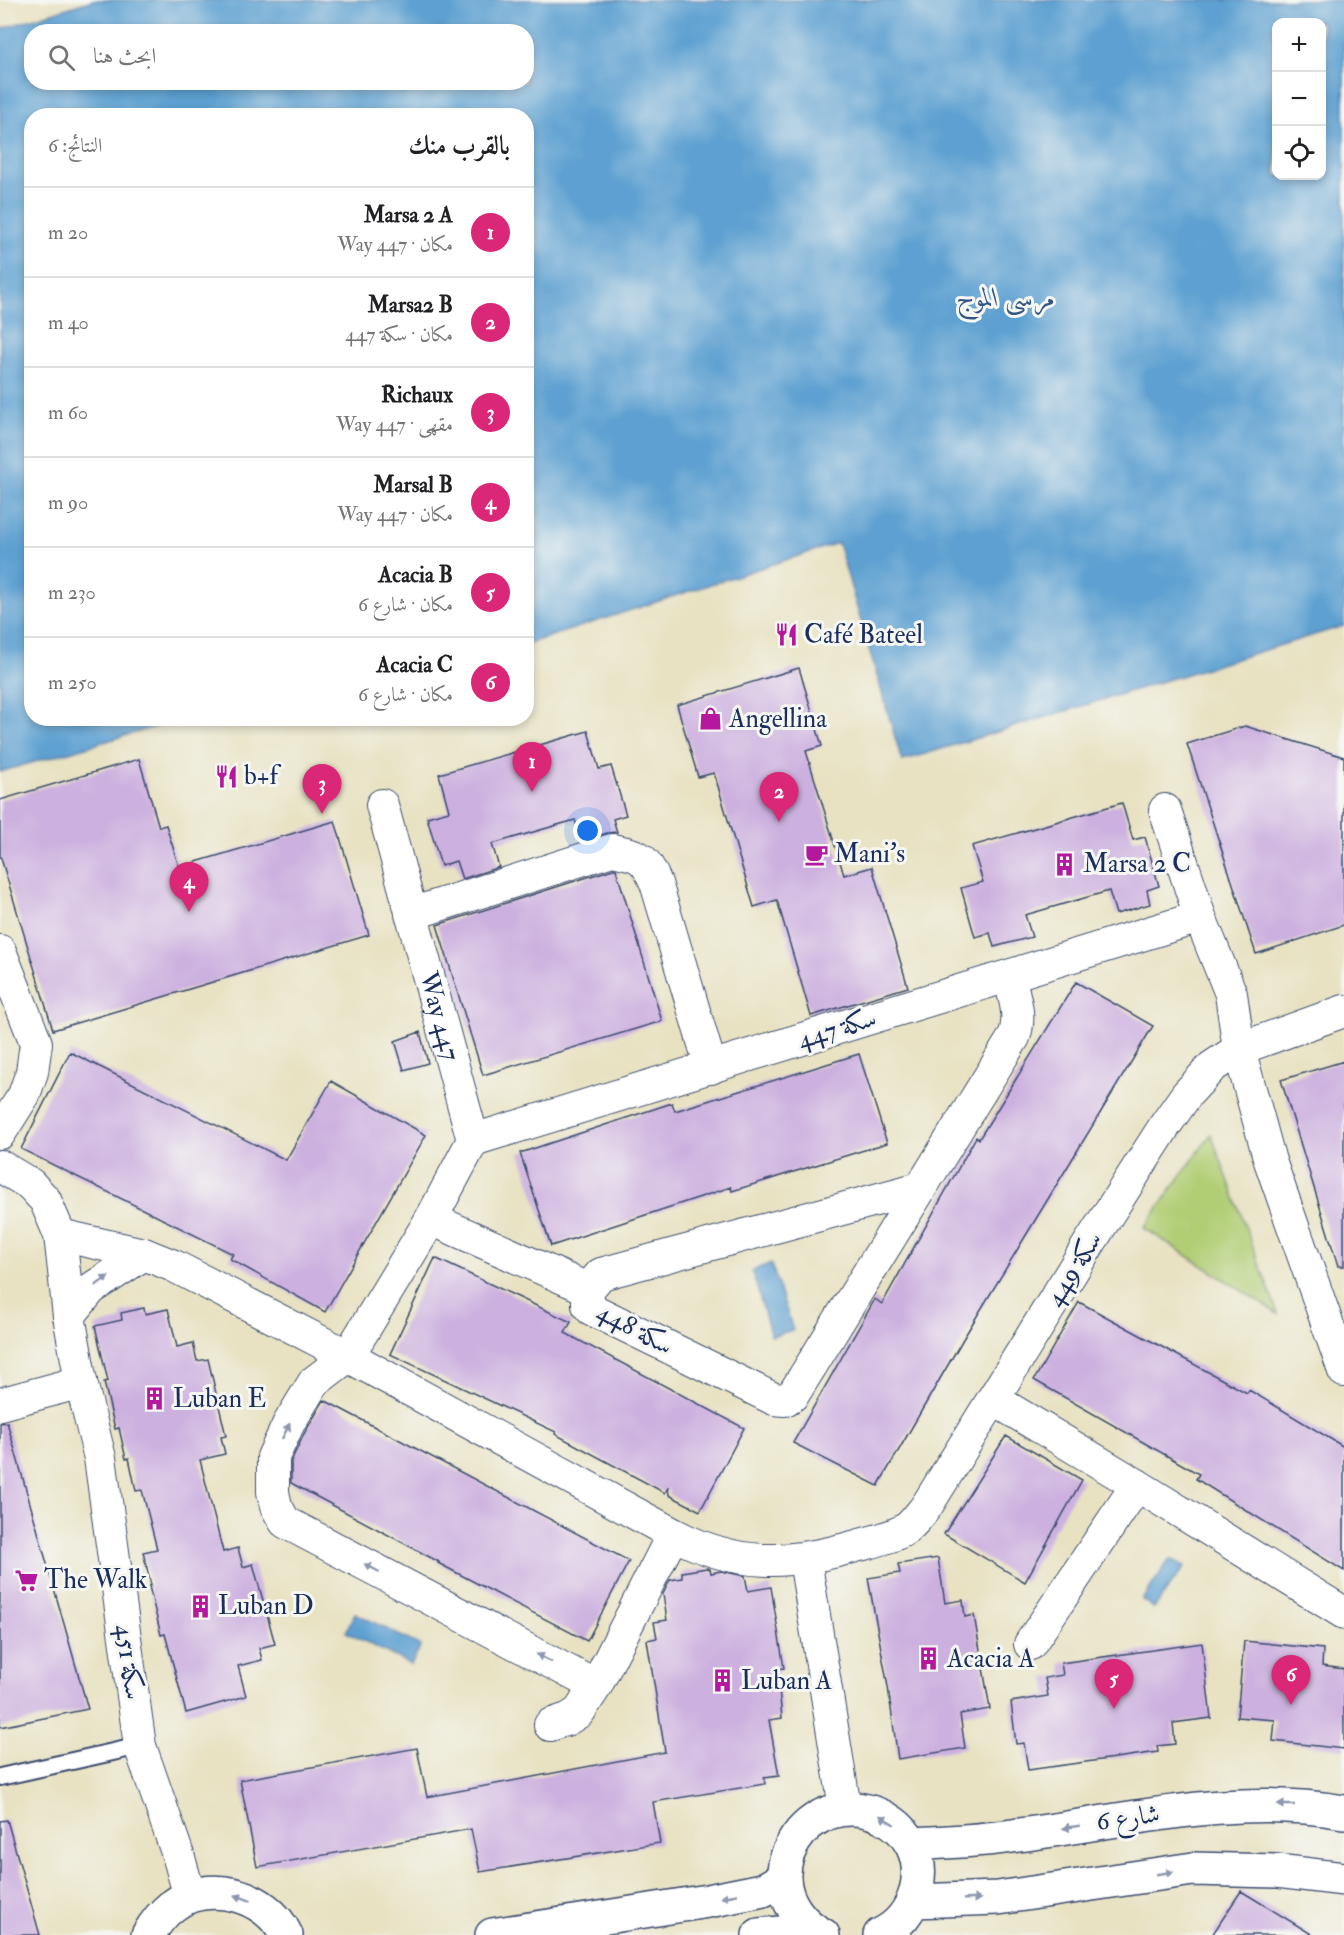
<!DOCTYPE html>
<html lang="ar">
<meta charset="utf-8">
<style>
:root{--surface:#fff;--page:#f2f2f2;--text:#202124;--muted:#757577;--line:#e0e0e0;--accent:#db2777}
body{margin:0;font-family:"IM FELL Double Pica",Amiri,serif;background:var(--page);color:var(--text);direction:rtl}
.controls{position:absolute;right:18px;top:18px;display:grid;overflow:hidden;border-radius:12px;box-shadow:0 3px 9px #0003}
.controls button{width:54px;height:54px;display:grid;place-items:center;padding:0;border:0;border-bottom:2px solid var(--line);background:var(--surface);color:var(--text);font:30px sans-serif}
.you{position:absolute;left:588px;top:831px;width:21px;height:21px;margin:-15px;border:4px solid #fff;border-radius:50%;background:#1a73e8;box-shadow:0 0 0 9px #1a73e833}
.badge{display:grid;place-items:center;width:39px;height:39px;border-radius:50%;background:var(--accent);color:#fff;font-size:20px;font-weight:700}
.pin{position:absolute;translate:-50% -50px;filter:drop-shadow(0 2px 3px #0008)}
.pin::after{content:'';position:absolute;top:32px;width:21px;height:18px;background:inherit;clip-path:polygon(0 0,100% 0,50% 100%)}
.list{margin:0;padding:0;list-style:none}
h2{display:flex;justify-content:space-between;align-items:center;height:78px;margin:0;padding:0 24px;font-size:26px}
h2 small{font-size:20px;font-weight:400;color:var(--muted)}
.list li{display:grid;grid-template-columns:39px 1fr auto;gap:18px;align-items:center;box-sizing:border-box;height:90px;padding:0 24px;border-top:2px solid var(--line)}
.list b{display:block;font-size:22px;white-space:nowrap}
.list p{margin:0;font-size:20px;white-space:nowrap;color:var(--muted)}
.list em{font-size:20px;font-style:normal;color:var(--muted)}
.icon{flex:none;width:33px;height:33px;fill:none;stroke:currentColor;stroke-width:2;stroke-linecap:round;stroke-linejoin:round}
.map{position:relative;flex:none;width:1344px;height:1935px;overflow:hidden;direction:ltr}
.search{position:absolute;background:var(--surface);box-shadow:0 3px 9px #0003;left:24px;top:24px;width:510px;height:66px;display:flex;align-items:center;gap:15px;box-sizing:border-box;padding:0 21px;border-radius:24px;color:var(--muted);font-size:22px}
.panel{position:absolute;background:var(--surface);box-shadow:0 3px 9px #0003;left:24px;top:108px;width:510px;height:618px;border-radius:24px;direction:rtl}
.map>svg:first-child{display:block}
.green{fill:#b1ce75;stroke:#667e6a;stroke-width:1.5}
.water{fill:#5da0d1;stroke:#3c6898;stroke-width:1.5;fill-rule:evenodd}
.building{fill:#ccb0df}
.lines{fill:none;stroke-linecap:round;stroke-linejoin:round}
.service-casing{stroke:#3a4a6d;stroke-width:20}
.minor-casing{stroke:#3a4a6d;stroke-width:34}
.tertiary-casing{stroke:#3a4a6d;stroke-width:36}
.service{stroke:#fff;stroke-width:16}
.minor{stroke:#fff;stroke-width:32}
.tertiary{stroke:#fff;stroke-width:33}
.oneway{fill:#8d97ae}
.labels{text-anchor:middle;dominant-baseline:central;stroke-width:6;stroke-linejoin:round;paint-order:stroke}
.poi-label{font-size:26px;fill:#1b2f5e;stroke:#f6f6f2;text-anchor:start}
.street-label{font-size:26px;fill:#1b2f5e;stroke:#f6f6f2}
.water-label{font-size:27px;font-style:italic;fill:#325786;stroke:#f6f6f2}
</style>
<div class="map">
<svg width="1344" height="1935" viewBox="0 0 1344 1935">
<rect width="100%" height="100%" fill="#f6f6f2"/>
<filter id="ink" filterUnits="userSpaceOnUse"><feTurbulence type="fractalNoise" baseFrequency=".0167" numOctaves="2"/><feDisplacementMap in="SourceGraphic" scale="12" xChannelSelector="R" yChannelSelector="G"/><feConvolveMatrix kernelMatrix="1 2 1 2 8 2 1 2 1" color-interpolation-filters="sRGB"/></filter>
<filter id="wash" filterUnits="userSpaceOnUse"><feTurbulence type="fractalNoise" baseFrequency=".008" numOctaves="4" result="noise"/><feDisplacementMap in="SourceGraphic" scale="24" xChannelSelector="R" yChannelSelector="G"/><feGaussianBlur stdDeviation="1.35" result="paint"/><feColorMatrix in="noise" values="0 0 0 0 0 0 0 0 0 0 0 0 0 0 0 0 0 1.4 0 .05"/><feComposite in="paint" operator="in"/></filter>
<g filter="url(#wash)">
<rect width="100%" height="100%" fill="#e8e2c2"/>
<!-- green -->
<path class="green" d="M1211,1134L1278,1314L1144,1228Z"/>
<!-- water -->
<path class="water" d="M93,0H1344V626L902,761L838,543L527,644L526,116H32V718L183,719L0,772V29ZM1322,22V176H1276V22ZM32,32H526V82H32Z
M771,1263L793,1330L771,1336L752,1271Z
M1170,1559L1185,1566L1154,1608L1142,1600Z
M355,1613L421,1646L411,1665L346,1632Z"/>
<g id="blocks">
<!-- building -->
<path class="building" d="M799,668L822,746L806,751L844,875L872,867L908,987L811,1016L777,900L754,907L714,773L698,777L677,705Z
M1245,726L1344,757V925L1256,954L1187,744Z
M588,731L599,769L611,766L626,815L613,819L617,832L607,833L582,841L575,820L492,844L499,867L462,879L456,861L441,866L427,817L449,811L439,774Z
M139,759L159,827L166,825L179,867L335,821L369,935L53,1030L0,855V800Z
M1122,803L1133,840L1145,837L1159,886L1147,890L1150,904L1116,914L1109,891L1025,915L1032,937L994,947L990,933L975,937L961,888L983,882L972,846Z
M613,869H616L662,1021L483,1075L437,925Z
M1076,982L1153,1026L963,1339L878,1486L793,1443L875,1299L882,1304L976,1137L979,1139Z
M420,1032L428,1063L404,1070L395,1041Z
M70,1052L286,1160L331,1081L426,1135L325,1312L230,1259L233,1254L21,1149Z
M859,1054L887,1143L732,1191L731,1187L551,1246L520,1153L672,1103L675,1111Z
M1344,1061V1266H1338L1281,1080Z
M435,1258L571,1322L565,1333L744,1428L700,1511L669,1495L668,1488L665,1493L555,1434L556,1432L390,1354Z
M1079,1302L1247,1393L1249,1390L1344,1447V1571L1196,1479L1199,1474L1034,1380Z
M144,1308L145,1314L168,1309L177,1347L193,1343L197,1361L208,1359L226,1436L221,1437L225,1454L200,1460L223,1552L238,1548L243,1567L253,1564L275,1644L259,1648L262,1660L238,1666L246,1696L186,1713L165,1634L161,1635L149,1586L151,1585L143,1552L157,1549L142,1490L136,1491L129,1458L126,1459L119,1428L115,1429L104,1382L108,1381L95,1326L122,1320L121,1313Z
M324,1400L629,1561L587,1641L438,1563L439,1562L291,1483V1461L305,1432Z
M7,1422L88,1709L0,1727V1423Z
M1006,1436L1082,1480L1025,1582L944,1534Z
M938,1558L945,1603L963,1600L965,1617L974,1615L990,1709L960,1714L965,1748L898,1759L888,1687L868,1578L900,1573L898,1564Z
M707,1568L710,1569L711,1573L721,1571L745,1576L748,1591L771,1587L784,1668L777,1669L782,1718L769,1720L779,1776L764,1778L765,1784L653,1802L660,1843L480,1872L471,1829L257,1867L240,1780L417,1748L427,1797L665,1752L647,1640L657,1638L654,1622L667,1620L663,1594L670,1580L682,1578V1572Z
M1244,1641L1323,1649L1322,1666L1344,1669V1749L1273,1741L1275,1720L1237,1717Z
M1202,1643L1211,1718L1173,1723L1175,1744L1157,1746L1158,1752L1028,1770L1024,1743L1016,1744L1011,1702L1048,1696L1045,1678L1063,1675L1061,1663Z
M7,1820L40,1935H0V1821Z
M1241,1891L1313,1935H1212Z"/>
</g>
</g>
<g filter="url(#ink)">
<use href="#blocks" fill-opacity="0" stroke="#3a4a6d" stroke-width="1.5"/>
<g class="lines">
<defs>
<path id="service" d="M0,1777L140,1746"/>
<g id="minor">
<path id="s1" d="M382,805L473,1140L431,1219"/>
<path d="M411,914L612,850C641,856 644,856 656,883L711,1068"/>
<path d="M0,951L36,1043L32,1072L24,1095L0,1133"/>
<path d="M1344,1011L1239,1049L1270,1161L1344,1371"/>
<path d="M473,1140L1200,917"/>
<path d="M0,1166L30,1184L45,1200L60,1235L69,1316L81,1382L100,1458L140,1746L179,1858L190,1897"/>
<path d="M920,1188L601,1274L588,1289V1305L591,1309L774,1399L785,1400L793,1395L1014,1037C1022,1016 1014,997 1009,976"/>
<path d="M60,1235L144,1254L174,1266L348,1356L673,1534C737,1567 787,1566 856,1546C871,1542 890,1538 904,1530C912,1526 920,1514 926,1507L1089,1244L1166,1124L1187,1094L1212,1067L1239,1049L1231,994L1200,917L1165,810"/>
<path d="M588,1289L431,1219L348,1356L314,1382L289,1423L273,1457V1492L276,1506L285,1522L596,1686"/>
<path d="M69,1316L91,1289L144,1254"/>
<path d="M993,1399L1137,1485L1344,1613"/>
<path d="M0,1404L81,1382"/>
<path d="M805,1559L845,1808"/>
<path d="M1030,1644L1137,1485"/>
<path d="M550,1725L568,1719L579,1712L596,1686L673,1534"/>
</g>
<path id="tertiary" d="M911,1844C945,1842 979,1841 1012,1836C1122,1822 1233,1792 1344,1812
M913,1901L998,1898L1193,1869L1277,1871L1344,1879
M148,1935C154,1925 161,1915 171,1907C207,1878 267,1894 286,1935
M492,1935L708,1901L763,1890L784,1878
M759,1935L812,1930
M823,1935C802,1924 785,1903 784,1878C783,1861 791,1844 801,1832C847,1780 934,1823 916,1891C911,1910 899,1926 880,1935"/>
</defs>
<!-- service casing -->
<use href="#service" class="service-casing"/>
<!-- minor casing -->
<use href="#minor" class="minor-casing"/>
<!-- tertiary casing -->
<use href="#tertiary" class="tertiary-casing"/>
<!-- service -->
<use href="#service" class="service"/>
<!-- minor -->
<use href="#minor" class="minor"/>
<!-- tertiary -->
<use href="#tertiary" class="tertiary"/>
</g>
<!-- one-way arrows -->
<defs><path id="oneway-solid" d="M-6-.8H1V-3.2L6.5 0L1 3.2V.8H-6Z" transform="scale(1.5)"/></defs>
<g class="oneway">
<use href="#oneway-solid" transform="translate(102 1281) rotate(-36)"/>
<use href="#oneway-solid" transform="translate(286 1431) rotate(-63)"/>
<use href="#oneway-solid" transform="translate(372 1568) rotate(-152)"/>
<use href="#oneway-solid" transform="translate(544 1658) rotate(-152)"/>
<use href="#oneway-solid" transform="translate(1286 1805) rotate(180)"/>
<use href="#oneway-solid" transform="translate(887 1820) rotate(-148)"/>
<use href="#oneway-solid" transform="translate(1071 1827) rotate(171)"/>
<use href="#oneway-solid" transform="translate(1165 1873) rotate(-8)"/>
<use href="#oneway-solid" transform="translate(729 1896) rotate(169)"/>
<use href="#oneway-solid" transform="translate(243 1898) rotate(-160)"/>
<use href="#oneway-solid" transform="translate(972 1899) rotate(-2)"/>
</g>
</g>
<!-- icons -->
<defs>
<symbol id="restaurant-bare" viewBox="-9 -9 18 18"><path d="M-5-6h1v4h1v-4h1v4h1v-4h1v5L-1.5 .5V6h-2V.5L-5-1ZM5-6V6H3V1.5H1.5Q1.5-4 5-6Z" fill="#b5179e" stroke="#f6f6f2" stroke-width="2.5" paint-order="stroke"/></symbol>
<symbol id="shop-bare" viewBox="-9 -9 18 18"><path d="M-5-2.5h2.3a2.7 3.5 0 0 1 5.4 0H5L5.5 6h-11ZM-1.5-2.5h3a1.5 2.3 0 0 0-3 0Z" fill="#b5179e" stroke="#f6f6f2" stroke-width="2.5" paint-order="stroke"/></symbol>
<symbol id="cafe-bare" viewBox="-9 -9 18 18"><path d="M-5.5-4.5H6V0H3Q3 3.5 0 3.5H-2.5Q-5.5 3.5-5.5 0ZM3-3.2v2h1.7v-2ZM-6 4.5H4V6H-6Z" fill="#b5179e" stroke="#f6f6f2" stroke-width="2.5" paint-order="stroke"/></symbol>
<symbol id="building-bare" viewBox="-9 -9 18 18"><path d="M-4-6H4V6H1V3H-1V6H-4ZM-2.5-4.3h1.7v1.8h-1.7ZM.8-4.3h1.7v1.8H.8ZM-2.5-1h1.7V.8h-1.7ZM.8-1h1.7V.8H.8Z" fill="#b5179e" stroke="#f6f6f2" stroke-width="2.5" paint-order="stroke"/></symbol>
<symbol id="supermarket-bare" viewBox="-9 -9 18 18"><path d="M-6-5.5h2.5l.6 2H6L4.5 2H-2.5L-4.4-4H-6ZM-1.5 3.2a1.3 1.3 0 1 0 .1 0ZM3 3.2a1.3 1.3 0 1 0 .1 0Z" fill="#b5179e" stroke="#f6f6f2" stroke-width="2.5" paint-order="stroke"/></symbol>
</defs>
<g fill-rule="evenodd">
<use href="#restaurant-bare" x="770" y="618" width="33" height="33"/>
<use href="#shop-bare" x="694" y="702" width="33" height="33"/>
<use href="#restaurant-bare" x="210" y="760" width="33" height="33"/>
<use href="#cafe-bare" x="800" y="838" width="33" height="33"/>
<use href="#building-bare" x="1048" y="848" width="33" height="33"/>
<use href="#building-bare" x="138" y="1382" width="33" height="33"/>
<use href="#supermarket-bare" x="10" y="1564" width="33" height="33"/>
<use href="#building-bare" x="184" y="1590" width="33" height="33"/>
<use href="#building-bare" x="912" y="1642" width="33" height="33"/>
<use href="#building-bare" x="706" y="1664" width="33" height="33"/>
</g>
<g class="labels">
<!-- poi labels -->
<g class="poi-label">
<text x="804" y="635">Café Bateel</text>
<text x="729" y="719">Angellina</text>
<text x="244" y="776">b+f</text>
<text x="834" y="854">Mani's</text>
<text x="1083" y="864">Marsa 2 C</text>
<text x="173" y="1399">Luban E</text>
<text x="44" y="1580">The Walk</text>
<text x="218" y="1606">Luban D</text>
<text x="947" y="1659">Acacia A</text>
<text x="741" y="1681">Luban A</text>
</g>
<!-- street labels -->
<g class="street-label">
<text stroke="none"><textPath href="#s1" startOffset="219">Way 447</textPath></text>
<text transform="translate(837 1029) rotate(-17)">سكة 447</text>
<text transform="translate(1074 1269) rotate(-58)">سكة 449</text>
<text transform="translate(635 1329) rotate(28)">سكة 448</text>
<text transform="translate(129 1662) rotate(82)">سكة 451</text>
<text transform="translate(1128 1818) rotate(-8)">شارع 6</text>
</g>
<!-- water labels -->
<g class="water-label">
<text x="1006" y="297">مرسى الموج</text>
</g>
</g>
</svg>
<div class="controls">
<button>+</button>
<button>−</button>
<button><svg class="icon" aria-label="locate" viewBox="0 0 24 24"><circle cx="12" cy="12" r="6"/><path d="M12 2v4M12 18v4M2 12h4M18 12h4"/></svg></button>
</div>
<div class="you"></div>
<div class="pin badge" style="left:532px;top:792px">1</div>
<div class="pin badge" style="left:779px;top:822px">2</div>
<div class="pin badge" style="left:322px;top:814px">3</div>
<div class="pin badge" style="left:189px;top:912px">4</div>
<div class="pin badge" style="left:1114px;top:1709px">5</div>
<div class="pin badge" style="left:1291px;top:1705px">6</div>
<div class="search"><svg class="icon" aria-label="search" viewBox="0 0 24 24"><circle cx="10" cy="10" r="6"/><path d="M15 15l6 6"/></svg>ابحث هنا</div>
<section class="panel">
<h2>بالقرب منك<small>النتائج: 6</small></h2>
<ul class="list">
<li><span class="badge">1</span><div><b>Marsa 2 A</b><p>مكان · Way 447</p></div><em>20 m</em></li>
<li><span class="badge">2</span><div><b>Marsa2 B</b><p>مكان · سكة 447</p></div><em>40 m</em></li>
<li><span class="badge">3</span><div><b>Richaux</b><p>مقهى · Way 447</p></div><em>60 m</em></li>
<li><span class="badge">4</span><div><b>Marsal B</b><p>مكان · Way 447</p></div><em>90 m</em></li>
<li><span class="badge">5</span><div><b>Acacia B</b><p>مكان · شارع 6</p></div><em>230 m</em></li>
<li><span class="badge">6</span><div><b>Acacia C</b><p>مكان · شارع 6</p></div><em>250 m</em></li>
</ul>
</section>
</div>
